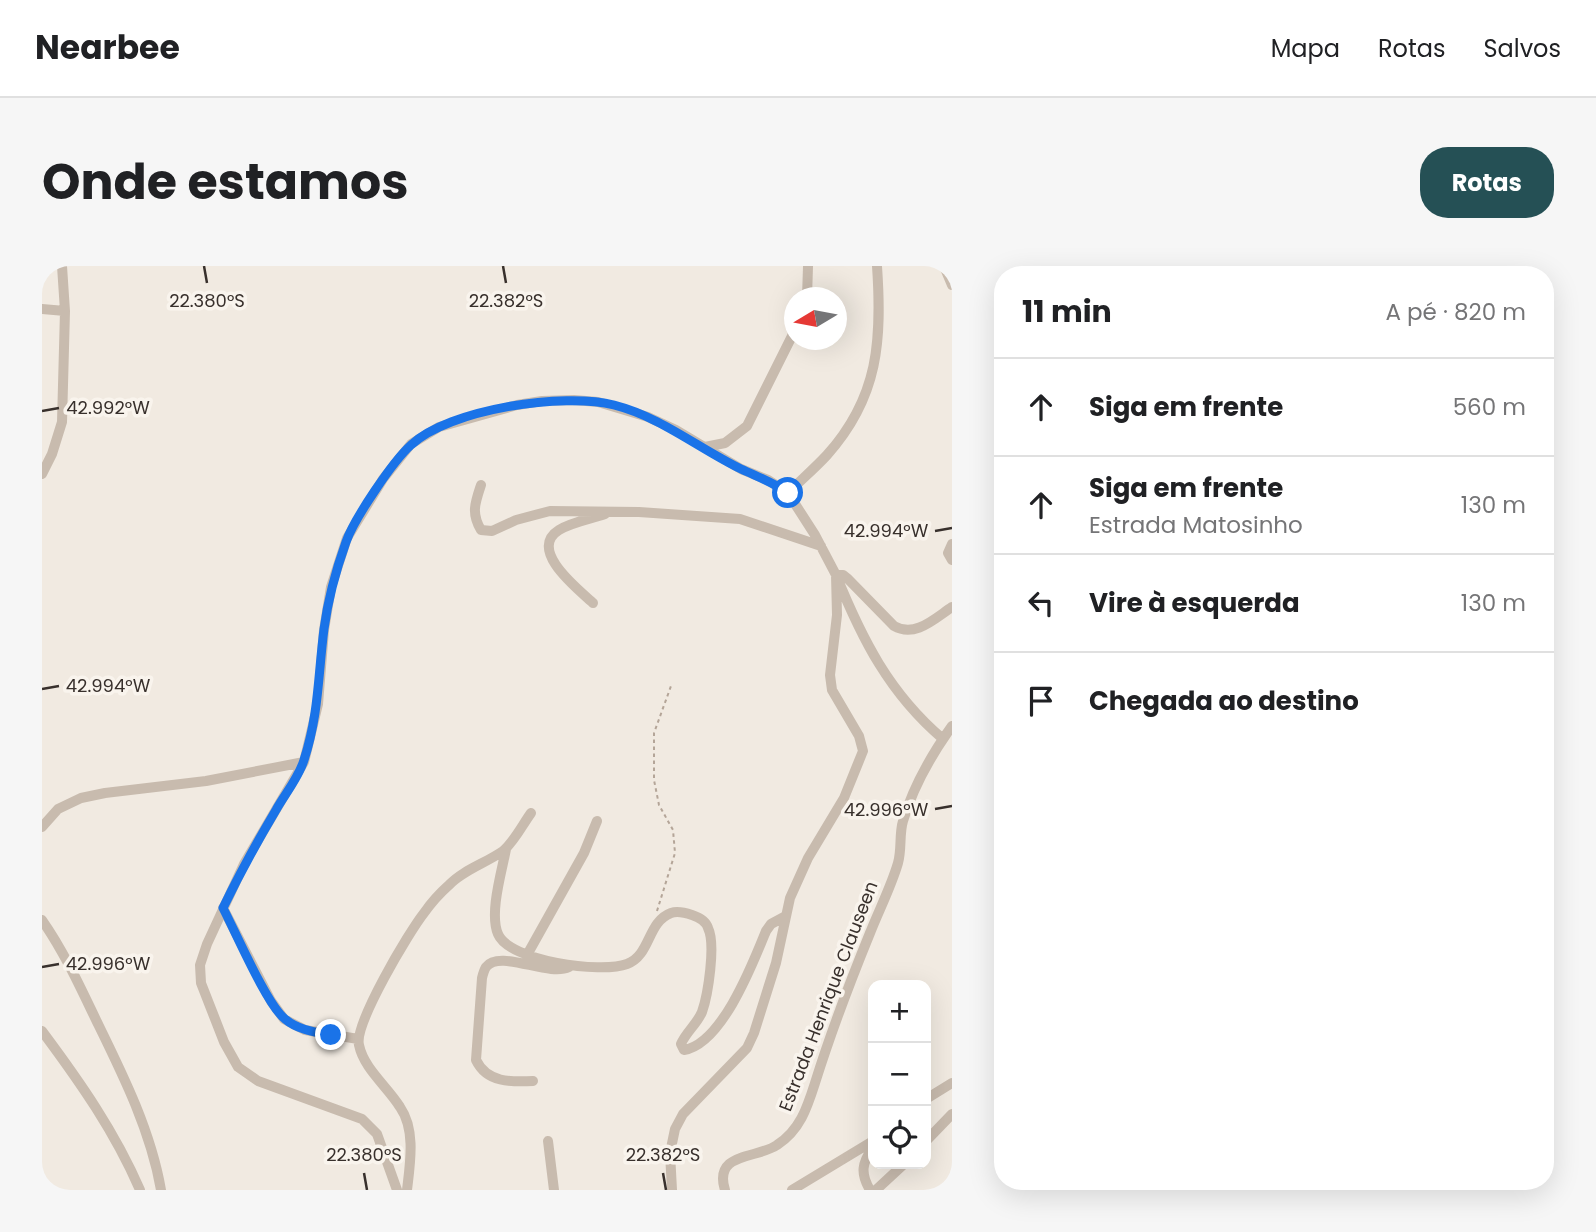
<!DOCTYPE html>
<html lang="pt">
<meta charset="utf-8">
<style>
:root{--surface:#fff;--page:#f6f6f6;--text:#202124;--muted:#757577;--line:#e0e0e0;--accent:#255055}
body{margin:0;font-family:Poppins,sans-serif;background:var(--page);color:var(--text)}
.controls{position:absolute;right:21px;bottom:21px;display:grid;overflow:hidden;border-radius:14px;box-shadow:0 7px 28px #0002}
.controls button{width:63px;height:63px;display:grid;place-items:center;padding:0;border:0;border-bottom:2px solid var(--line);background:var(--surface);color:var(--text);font:35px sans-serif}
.compass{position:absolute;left:742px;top:21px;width:63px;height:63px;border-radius:50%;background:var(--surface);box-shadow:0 7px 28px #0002;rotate:260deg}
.stop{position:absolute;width:21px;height:21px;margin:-16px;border:5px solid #1a73e8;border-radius:50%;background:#fff}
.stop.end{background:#1a73e8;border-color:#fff;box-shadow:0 2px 7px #0008}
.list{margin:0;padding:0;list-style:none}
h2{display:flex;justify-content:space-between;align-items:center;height:91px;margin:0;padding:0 28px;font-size:30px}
h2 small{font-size:23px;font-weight:400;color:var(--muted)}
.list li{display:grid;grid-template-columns:46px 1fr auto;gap:21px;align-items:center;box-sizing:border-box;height:98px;padding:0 28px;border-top:2px solid var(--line)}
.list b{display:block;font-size:26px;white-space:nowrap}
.list p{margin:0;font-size:23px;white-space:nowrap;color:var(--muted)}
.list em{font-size:23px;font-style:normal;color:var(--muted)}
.icon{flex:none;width:38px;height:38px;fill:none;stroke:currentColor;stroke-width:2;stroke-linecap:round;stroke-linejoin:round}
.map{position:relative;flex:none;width:910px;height:924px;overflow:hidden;border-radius:28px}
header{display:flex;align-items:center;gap:42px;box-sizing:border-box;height:98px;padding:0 35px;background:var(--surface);border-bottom:2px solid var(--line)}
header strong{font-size:33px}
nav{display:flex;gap:38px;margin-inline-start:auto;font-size:24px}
.intro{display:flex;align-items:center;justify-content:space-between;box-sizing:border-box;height:168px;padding:0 42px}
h1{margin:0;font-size:49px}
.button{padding:18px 32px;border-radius:28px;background:var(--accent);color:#fff;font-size:24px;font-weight:700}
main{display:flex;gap:42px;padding:0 42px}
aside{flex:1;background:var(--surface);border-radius:28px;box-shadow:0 7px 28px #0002}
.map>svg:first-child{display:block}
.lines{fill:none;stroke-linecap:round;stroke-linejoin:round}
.path{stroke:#b4a598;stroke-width:2;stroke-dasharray:3.5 3.5;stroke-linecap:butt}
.minor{stroke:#c8bbae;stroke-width:10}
.route{stroke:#1a73e8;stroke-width:9}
.ticks{fill:none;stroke:#38302c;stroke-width:2.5}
.labels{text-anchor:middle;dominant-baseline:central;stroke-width:7;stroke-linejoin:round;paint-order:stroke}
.street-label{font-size:18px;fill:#38302c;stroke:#f9f4ed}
.ticks-label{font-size:18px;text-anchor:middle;fill:#38302c;stroke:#f9f4ed;stroke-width:7;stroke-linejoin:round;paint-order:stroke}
</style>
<header>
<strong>Nearbee</strong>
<nav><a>Mapa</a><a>Rotas</a><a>Salvos</a></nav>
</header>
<div class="intro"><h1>Onde estamos</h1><a class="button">Rotas</a></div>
<main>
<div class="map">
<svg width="910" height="924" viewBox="0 0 910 924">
<rect width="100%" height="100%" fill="#f1eae1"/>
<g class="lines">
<!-- path -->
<path class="path" d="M615,645L633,587L631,564L617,539L612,514V467L629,420"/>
<!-- minor -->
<path class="minor" d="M902,0L910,19
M765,32L766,0
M0,43L23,45
M663,181L683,177L705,160L752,66
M0,208L10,188L20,156L23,45L20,0
M439,219C433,237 429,247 439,264L450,265L474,254L508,245L597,246L698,253L779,280
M746,227C759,214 773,202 785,189C837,131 840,74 835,0
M910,278L906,287L910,294
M551,337C537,324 485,284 517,264C530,256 549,253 563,248
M262,496L202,598L165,678L158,699L159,717L182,776L196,801L216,815L320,853L335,868L355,924
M0,561L16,543L39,532L63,527L164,515L262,496L276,438L282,364L289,321L305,272L341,213L369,178L397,161L475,139L500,135L532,134L556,136L606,151L634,164L699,203L726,214L746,227L773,269L794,309H801L806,313L852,360C873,372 892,353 910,341
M464,583C460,605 447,647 456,668C467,695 559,708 585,698C609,689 605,656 629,647C635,645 644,647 650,649C656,651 664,655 666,662C674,678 666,729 660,746C655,758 644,766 639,778L642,784C680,778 711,697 724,665L729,658L742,651
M181,642L229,735L242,753L263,764L316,773
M0,654C23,687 39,723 56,758C82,811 109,866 119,924
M485,689L542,587L555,555
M0,765C38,816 73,866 98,924
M491,815C469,816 445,817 434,794L440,712C441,708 442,704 444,701C458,683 506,711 527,701
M884,833L910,817
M506,875L512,924
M884,875L910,848
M365,924C368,898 374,864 358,841C345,820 322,803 317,779C312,758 367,666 382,647C389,637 398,627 407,619C421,604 444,597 461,585C472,576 481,558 489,547
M630,924L628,887L633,863L641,848L705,782L712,767L734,697L748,632L766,592L802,532L821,485L817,470L790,424L788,409L795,349L794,309C820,373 847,427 901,473
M683,924C671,886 715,893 735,879C758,864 765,842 773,817C789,766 808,716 828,667C837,644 849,621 856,597C860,583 857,568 861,555C871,521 890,488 910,460
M750,924L831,875
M828,924C818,907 820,897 831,881
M834,924L862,898"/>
</g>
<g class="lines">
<!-- route -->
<path class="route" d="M289,769C273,766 256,764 243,753C225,739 194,667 181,642C197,609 215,576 234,544C243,528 257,511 262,494C277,448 276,409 282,363C286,333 294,304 304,276C312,253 351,195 369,179C407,143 522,126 572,139C619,151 656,182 699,203C716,211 731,216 746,227"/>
</g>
<!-- ticks -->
<path class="ticks" d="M162,0L165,17M461,0L464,17M0,145L17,142M893,265L910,262M0,423L17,420M893,543L910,540M0,701L17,698M322,907L325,924M621,907L624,924"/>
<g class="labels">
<!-- street labels -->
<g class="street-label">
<text transform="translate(786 730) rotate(-69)">Estrada Henrique Clauseen</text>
</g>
</g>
<g class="ticks-label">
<text x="165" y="41">22.380°S</text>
<text x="464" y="41">22.382°S</text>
<text x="66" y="148">42.992°W</text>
<text x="844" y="271">42.994°W</text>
<text x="66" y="426">42.994°W</text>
<text x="844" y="550">42.996°W</text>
<text x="66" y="704">42.996°W</text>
<text x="322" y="895">22.380°S</text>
<text x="621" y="895">22.382°S</text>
</g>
</svg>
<div class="controls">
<button>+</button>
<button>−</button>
<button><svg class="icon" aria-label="locate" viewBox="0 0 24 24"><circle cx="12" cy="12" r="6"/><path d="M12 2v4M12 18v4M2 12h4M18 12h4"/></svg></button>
</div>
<svg class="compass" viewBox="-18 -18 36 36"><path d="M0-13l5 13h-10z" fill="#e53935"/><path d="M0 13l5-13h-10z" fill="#757577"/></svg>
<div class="stop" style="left:746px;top:227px"></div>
<div class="stop end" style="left:289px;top:769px"></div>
</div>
<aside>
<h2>11 min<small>A pé · 820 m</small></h2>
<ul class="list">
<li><svg class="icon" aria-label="ahead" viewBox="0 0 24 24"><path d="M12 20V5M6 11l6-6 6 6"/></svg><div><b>Siga em frente</b></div><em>560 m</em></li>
<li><svg class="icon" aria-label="ahead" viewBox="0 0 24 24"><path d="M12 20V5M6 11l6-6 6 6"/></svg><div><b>Siga em frente</b><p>Estrada Matosinho</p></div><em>130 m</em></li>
<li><svg class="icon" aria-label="left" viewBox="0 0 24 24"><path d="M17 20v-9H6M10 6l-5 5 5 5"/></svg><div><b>Vire à esquerda</b></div><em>130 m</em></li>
<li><svg class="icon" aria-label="arrive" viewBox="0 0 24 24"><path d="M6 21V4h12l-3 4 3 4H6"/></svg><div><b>Chegada ao destino</b></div></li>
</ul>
</aside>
</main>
